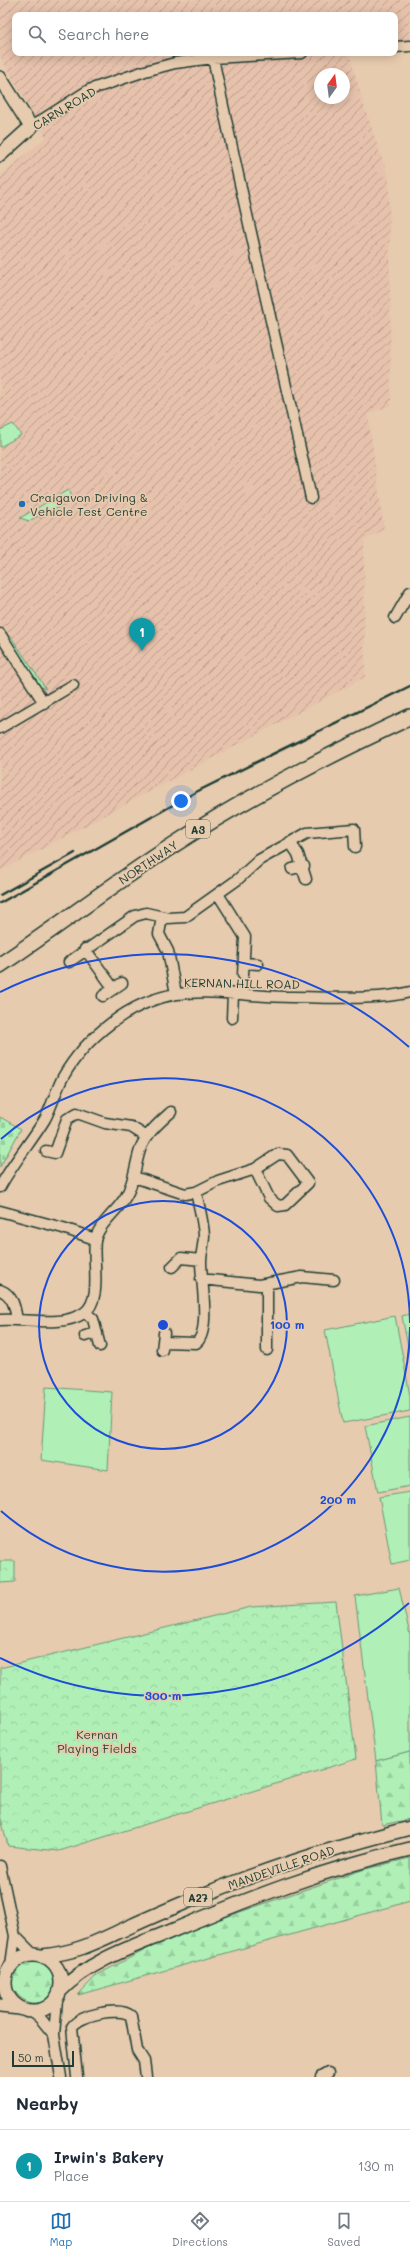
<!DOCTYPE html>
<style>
:root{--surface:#fff;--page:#f2f2f3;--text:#1f2937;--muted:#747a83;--line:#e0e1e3;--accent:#1f6fb2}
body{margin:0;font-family:Mali,sans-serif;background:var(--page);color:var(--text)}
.compass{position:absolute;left:314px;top:68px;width:36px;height:36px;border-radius:50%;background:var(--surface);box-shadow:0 2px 10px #0003;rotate:14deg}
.scale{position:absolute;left:12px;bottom:10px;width:62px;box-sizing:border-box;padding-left:4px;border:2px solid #1f3d34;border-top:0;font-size:11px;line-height:14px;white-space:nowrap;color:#1f3d34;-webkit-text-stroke:3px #e7cbae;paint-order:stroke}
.you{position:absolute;left:181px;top:801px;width:14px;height:14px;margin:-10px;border:3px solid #fff;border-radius:50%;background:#1a73e8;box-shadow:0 0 0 6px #1a73e833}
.badge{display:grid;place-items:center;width:26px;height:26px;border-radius:50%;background:var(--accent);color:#fff;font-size:13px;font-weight:700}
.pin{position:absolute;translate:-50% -33px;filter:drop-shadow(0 1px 2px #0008)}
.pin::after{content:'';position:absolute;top:21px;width:14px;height:12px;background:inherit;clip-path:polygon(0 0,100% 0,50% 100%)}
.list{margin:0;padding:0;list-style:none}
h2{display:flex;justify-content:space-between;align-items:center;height:52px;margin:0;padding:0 16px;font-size:17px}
h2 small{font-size:13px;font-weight:400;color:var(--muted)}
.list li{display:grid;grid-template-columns:26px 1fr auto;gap:12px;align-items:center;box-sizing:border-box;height:72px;padding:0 16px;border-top:1px solid var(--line)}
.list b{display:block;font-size:15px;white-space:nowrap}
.list p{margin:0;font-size:13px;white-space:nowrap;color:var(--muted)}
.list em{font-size:13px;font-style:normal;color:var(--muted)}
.icon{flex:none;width:22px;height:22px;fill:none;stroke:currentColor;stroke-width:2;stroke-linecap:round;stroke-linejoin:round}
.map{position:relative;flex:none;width:410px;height:2077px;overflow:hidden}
.search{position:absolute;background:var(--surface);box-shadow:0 2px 10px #0003;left:12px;right:12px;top:12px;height:44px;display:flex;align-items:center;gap:10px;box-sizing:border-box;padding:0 14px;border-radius:8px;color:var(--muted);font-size:15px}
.sheet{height:124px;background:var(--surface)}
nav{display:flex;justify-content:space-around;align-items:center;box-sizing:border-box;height:56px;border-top:1px solid var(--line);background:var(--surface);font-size:11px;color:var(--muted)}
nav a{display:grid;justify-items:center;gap:2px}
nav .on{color:var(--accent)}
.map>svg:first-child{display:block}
.industrial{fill:url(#industrial-furrows);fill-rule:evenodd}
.grass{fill:#b0f0b7;stroke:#689676}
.forest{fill:url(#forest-firs);stroke:#689676}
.cemetery{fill:url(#cemetery-stones);stroke:#689676}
.park{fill:url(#park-crowns);stroke:#689676}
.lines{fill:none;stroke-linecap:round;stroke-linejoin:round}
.minor-casing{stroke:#1f3d34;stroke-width:13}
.major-casing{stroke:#1f3d34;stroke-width:16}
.highway-casing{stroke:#1f3d34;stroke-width:18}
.minor{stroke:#e7cbae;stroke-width:10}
.major{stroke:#e7cbae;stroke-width:13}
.highway{stroke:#e7cbae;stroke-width:15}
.rail{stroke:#1f3d34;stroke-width:2.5}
.ring{fill:none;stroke:#1d4ed8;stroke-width:2}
.poi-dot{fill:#1f6fb2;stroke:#e7cbae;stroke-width:1.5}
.labels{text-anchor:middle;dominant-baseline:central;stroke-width:3.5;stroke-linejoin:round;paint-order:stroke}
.shield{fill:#e7cbae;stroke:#5b6859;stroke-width:1}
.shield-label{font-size:11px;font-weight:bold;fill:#1f3d34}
.street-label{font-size:12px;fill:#1f3d34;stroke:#e7cbae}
.poi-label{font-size:12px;fill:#1f3d34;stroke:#e7cbae;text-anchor:start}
.park-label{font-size:12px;fill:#26463b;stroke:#e7cbae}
.centre{fill:#1d4ed8;stroke:#e7cbae;stroke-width:2}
.ring-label{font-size:12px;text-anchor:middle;font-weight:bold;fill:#1d4ed8;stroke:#e7cbae;stroke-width:3.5;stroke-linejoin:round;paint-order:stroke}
</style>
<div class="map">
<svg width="410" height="2077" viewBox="0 0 410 2077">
<defs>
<pattern id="industrial-furrows" width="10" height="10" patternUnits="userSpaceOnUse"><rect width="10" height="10" fill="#e6c1ab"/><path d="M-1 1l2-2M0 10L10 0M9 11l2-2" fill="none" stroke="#ba9e8c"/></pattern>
<pattern id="forest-firs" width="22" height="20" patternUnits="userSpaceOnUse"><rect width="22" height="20" fill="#b0f0b7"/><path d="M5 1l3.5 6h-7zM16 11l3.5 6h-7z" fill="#97cf9e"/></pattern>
<pattern id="cemetery-stones" width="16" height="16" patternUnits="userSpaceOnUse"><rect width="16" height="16" fill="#b0f0b7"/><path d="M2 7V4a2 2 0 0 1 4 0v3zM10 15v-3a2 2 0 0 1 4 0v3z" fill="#97cf9e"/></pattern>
<pattern id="park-crowns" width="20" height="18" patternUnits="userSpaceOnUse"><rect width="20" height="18" fill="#b0f0b7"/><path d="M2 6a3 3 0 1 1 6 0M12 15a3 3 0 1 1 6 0" fill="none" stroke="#97cf9e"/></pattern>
</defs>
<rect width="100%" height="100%" fill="#e7cbae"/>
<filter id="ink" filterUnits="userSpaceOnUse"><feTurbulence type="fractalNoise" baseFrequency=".025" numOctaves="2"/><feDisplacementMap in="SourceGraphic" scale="8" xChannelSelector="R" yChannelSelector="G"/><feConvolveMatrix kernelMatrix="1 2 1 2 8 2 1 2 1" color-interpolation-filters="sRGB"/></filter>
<g filter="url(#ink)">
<!-- industrial -->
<path class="industrial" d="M0,0H410V41L395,42V15H15V53H349L365,109L389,179L391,405L368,414L384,529L364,540L365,677L0,871V177L46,137L0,56ZM320,74H344V98H320Z"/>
<!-- grass -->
<path class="grass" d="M13,424L21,435L0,447V430Z
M68,490L72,499L41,518L38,516L29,521L20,518Z
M7,636L11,637L46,689L37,685Z
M410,1314V1357L402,1316Z
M395,1316L410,1396V1411L343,1423L325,1330Z
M46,1387L112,1392L108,1470L41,1460Z
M410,1417V1486L378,1492L365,1426Z
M410,1492V1560L392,1564L379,1497Z
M399,1588L410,1635V1752L376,1761L355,1596Z"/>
<!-- forest -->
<path class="forest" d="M410,1752V1819L382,1825L376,1761Z
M410,1858V1901L78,1995L97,1975L176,1934L362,1870Z
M30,1961C70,1962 55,2017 24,2000C16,1995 13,1990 10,1981L18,1967Z"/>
<!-- cemetery -->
<path class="cemetery" d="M0,1117L21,1129L0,1167Z"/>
<!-- park -->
<path class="park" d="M0,1561H15V1582L0,1583Z
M336,1602L356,1759L59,1851L8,1846L0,1815V1668L251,1607Z"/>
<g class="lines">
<defs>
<path id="minor" d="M395,47L410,46
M213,58C243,205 279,351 311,498
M31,127L89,90L145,71L175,63L213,58L302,53
M395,618L410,592
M0,634L44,703
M0,728L73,685
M290,842L298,854L306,879
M292,869L304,866
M218,894L245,937L243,975
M162,917L159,934L168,951L176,994
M85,949L114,989
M69,962L135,916L146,913L168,918L185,917L237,880L259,860L307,833L354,829L355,847
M245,963L258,964
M103,996L122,983
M232,1018L233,994
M46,1151L55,1153L67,1119L77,1113L105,1123L131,1127L147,1137
M134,1177L185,1194L196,1192C199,1206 203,1221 204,1235C204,1244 201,1253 201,1262C201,1280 211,1332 196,1343L163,1342
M0,1187C13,1163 31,1142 45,1119C52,1106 56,1090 63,1077C86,1037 130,1001 177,994C215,989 254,997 292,997C327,997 377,1001 410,992
M196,1192L218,1181L255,1169L278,1154L287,1155L308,1183L285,1205L278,1206L269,1198L255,1169
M0,1211L63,1228L95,1239
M172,1267L181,1258L201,1260
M201,1279L259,1285L302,1277L334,1280
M267,1284V1350
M0,1290C13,1295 15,1307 17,1320
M85,1312L93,1319L100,1346
M0,1320C26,1318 61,1328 84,1313C103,1300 92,1261 95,1241C98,1224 118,1211 126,1196C135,1181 135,1163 141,1147C147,1133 160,1122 171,1112
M85,1336L97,1333
M162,1350L164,1333
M0,1866L15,1936L11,1965
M15,1936L33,1954
M57,1999L54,2035L61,2077
M31,2011L41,2019L54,2035
M77,2077L72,2027C79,2015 120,2006 131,2016L137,2050L144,2061L146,2077
M321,2077L328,2073"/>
<path id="major" d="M0,78L31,127L0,155
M5 1983a28 28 0 1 1 56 0a28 28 0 1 1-56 0Z
M43,1956C80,1952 98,1941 131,1926C155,1915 179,1905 203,1895C270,1867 340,1846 410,1828
M60,1991C89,1961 132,1947 169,1932C247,1899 327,1868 410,1849
M0,2006L20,2008"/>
<path id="highway" d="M0,965C59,926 115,882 175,844C250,795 329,755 410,717"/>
</defs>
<!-- minor casing -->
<use href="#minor" class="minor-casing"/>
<!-- major casing -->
<use href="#major" class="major-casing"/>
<!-- highway casing -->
<use href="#highway" class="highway-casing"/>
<!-- minor -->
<use href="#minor" class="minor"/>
<!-- major -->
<use href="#major" class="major"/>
<!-- highway -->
<use href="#highway" class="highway"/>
<!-- rail -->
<path class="rail" d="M0,895L75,853
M0,903L194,793L410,686"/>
</g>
</g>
<!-- distance rings -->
<g class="ring">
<circle cx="163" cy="1325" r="124"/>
<path d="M410 1327A247 247 0 0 1 1 1511M1 1139A247 247 0 0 1 410 1323"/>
<path d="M409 1603A371 371 0 0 1 0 1658M0 992A371 371 0 0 1 409 1047"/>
</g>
<!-- markers -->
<circle class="poi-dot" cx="22" cy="504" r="4"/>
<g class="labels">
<!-- shield labels -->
<g class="shield">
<rect x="186" y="820" width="24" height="18" rx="3"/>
<rect x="184" y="1888" width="28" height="18" rx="3"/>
</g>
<g class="shield-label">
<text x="198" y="829">A3</text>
<text x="198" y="1897">A27</text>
</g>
<!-- street labels -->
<g class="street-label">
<text transform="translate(64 108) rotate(-31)">CARN ROAD</text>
<text transform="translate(148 862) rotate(-34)">NORTHWAY</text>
<text transform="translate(242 983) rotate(1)">KERNAN HILL ROAD</text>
<text transform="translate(281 1867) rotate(-19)">MANDEVILLE ROAD</text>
</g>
<!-- poi labels -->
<g class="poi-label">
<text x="30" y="497">Craigavon Driving &amp;<tspan x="30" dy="14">Vehicle Test Centre</tspan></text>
</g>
<!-- park labels -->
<g class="park-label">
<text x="97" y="1734">Kernan<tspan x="97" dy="14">Playing Fields</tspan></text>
</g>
</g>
<circle cx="163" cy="1325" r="6" class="centre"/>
<g class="ring-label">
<text x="287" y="1329">100 m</text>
<text x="338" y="1504">200 m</text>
<text x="163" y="1700">300 m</text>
</g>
</svg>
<svg class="compass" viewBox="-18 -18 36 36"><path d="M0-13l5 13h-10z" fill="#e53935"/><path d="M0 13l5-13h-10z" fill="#747a83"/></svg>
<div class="scale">50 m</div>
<div class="you"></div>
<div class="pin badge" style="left:142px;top:651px;background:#0f9aa8">1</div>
<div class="search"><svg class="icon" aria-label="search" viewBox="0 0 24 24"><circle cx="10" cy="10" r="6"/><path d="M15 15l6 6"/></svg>Search here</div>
</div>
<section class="sheet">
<h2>Nearby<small></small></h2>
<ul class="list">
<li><span class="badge" style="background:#0f9aa8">1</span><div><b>Irwin's Bakery</b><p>Place</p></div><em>130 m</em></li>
</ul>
</section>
<nav>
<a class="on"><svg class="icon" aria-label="map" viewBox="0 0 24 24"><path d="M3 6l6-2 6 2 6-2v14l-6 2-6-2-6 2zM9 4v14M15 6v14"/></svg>Map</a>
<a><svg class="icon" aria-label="directions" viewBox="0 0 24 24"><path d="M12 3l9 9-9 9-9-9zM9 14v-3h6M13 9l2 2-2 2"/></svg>Directions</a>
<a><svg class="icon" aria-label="saved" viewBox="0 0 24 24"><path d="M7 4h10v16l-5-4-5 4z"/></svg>Saved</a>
</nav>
